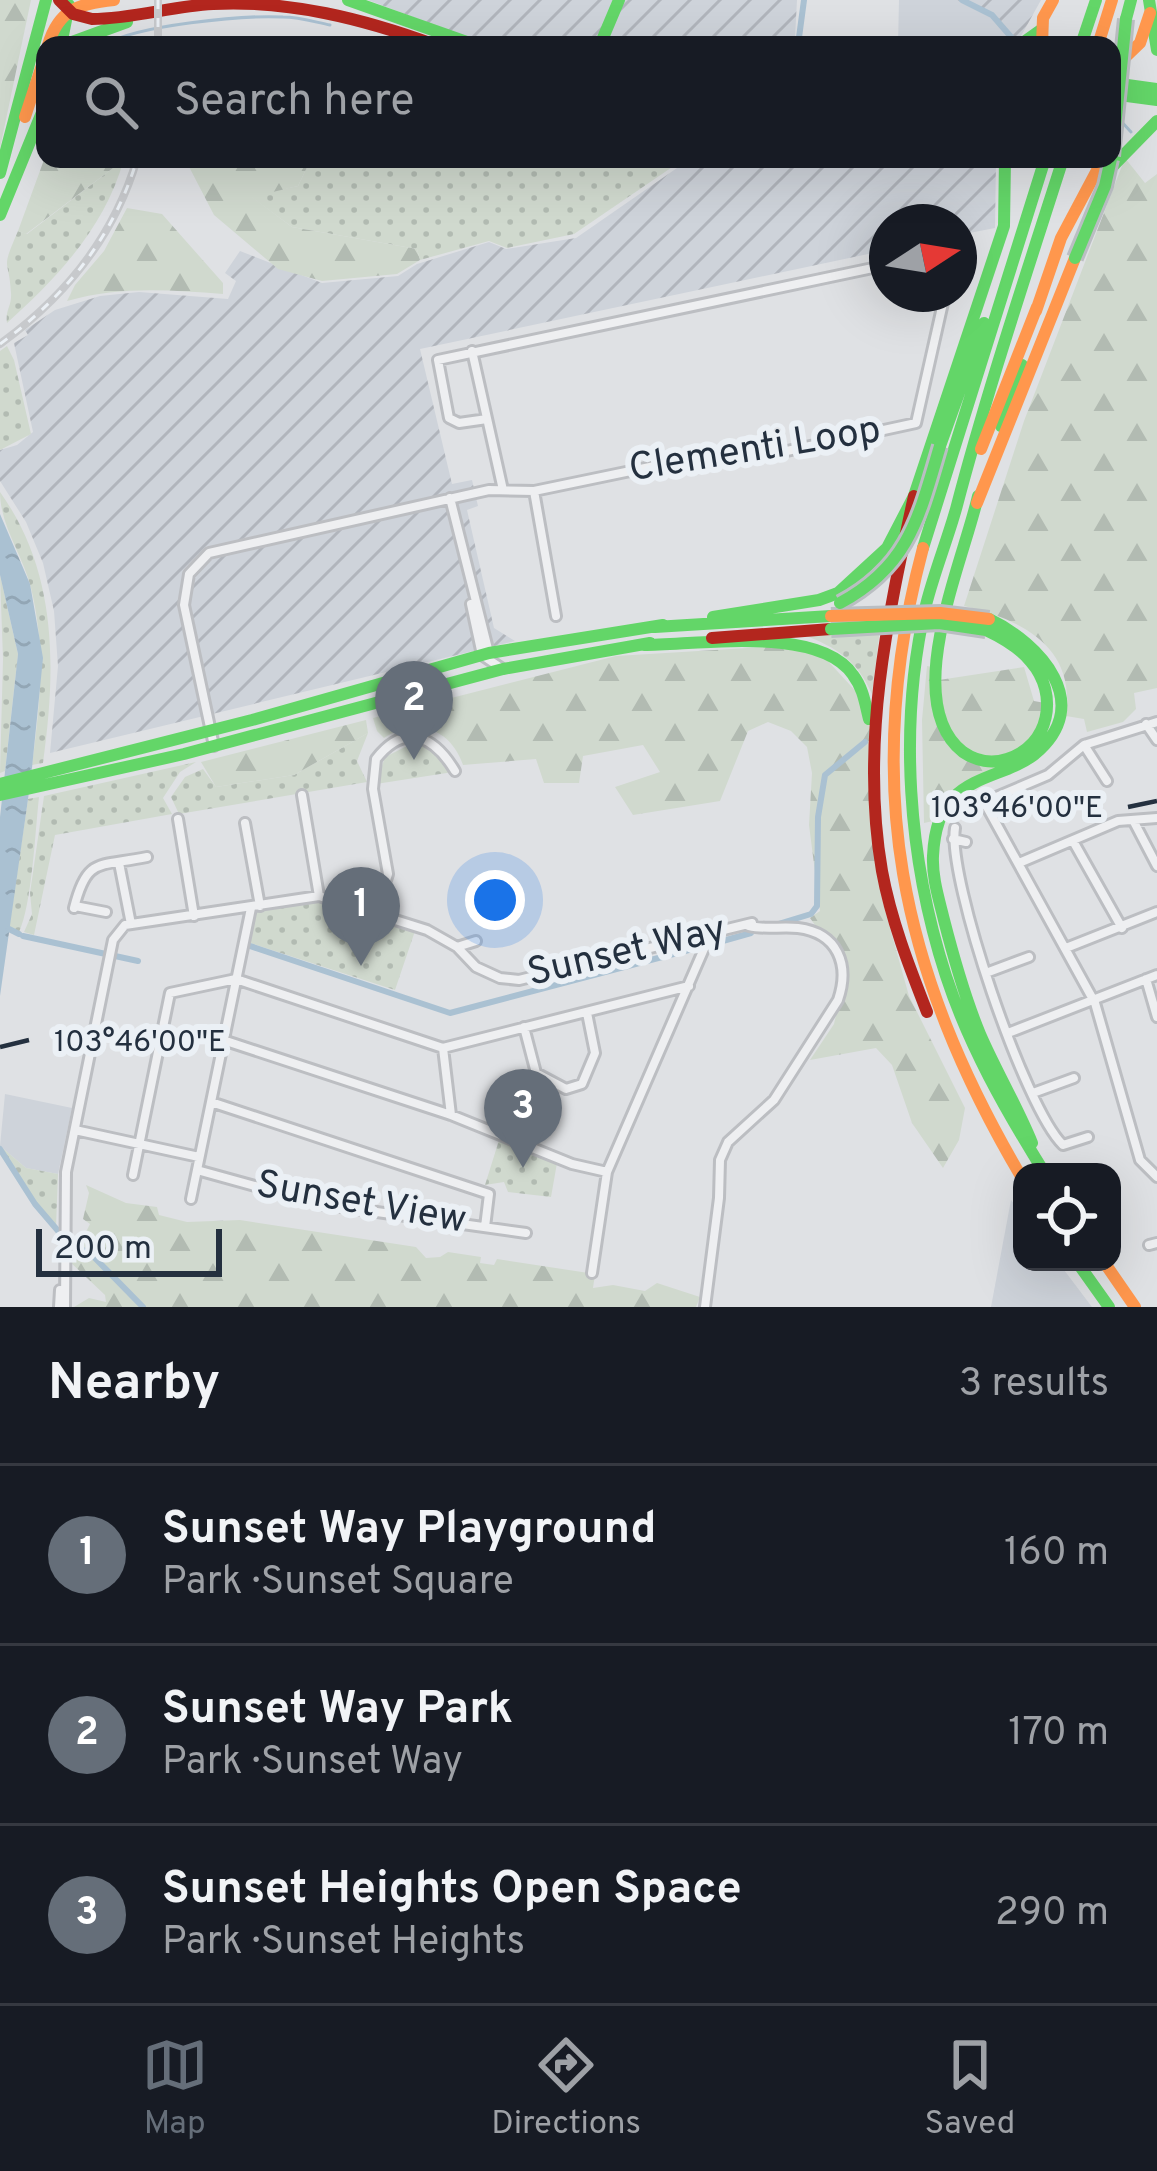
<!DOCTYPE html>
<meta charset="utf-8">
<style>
:root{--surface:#171b24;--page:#20242c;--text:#f1f3f6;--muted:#9ea1a6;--line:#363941;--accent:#656e79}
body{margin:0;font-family:Overpass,sans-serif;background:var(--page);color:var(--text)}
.controls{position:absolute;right:36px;bottom:36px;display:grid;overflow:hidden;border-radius:24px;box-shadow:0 12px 48px #0002}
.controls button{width:108px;height:108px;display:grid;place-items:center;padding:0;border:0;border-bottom:3px solid var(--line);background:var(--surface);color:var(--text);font:60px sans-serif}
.compass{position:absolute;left:869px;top:204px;width:108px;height:108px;border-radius:50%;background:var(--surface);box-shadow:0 12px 48px #0002;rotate:78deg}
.scale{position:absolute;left:36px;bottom:30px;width:186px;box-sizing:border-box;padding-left:12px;border:6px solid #24303f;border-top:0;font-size:33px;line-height:42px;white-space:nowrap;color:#24303f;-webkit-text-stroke:9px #ebf0f5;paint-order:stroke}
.you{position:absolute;left:495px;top:900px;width:42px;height:42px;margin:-30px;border:9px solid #fff;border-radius:50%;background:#1a73e8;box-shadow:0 0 0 18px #1a73e833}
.badge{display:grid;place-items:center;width:78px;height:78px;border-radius:50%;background:var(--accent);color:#fff;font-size:39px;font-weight:700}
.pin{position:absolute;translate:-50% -99px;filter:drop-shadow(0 3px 6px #0008)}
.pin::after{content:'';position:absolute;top:63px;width:42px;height:36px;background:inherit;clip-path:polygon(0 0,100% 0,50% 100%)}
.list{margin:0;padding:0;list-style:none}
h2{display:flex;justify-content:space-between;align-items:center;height:156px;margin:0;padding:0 48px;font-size:51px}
h2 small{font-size:39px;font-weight:400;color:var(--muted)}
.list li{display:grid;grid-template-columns:78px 1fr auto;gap:36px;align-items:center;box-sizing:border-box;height:180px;padding:0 48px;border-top:3px solid var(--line)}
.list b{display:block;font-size:45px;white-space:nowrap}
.list p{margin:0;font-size:39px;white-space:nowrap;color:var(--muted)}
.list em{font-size:39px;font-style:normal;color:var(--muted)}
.icon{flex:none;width:66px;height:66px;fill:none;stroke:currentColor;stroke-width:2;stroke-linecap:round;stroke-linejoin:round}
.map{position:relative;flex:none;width:1157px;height:1307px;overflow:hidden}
.search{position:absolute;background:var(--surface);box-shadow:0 12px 48px #0002;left:36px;right:36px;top:36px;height:132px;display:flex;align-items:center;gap:30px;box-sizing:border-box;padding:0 42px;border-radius:24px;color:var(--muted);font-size:45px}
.sheet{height:696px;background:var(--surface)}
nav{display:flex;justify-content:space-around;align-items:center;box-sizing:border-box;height:168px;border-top:3px solid var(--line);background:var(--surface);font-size:33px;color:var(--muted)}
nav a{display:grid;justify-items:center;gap:6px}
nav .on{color:var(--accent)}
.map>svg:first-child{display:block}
.built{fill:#ced3da}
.industrial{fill:url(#industrial-furrows)}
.grass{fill:url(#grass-dots)}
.forest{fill:url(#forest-firs)}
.water{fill:url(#water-ripples)}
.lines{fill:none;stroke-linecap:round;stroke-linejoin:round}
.stream{stroke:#aac1d2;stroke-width:3}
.canal{stroke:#aac1d2;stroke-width:6}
.street-casing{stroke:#bcbec2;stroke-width:14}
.street{stroke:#eeeff1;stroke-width:8}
.fast{stroke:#63d668;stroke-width:12}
.slow{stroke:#ff974d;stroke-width:12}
.jam{stroke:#b3261e;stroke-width:12}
.rail-casing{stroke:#c7c9cc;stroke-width:8}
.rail{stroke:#ebf0f5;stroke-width:3;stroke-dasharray:9;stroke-linecap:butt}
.fast-bridge-casing{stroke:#babec2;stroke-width:18;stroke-linecap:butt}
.slow-bridge-casing{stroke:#babec2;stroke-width:18;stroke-linecap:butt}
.fast-bridge{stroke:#63d668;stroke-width:12}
.slow-bridge{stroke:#ff974d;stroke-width:12}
.ticks{fill:none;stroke:#24303f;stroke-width:4.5}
.labels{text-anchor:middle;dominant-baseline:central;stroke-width:12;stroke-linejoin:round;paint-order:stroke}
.street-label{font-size:39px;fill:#24303f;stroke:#ebf0f5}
.ticks-label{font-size:30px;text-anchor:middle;fill:#24303f;stroke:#ebf0f5;stroke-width:12;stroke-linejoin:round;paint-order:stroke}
</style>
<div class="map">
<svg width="1157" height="1307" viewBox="0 0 1157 1307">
<defs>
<pattern id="industrial-furrows" width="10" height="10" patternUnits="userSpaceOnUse" patternTransform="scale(3)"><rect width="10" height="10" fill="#ced3da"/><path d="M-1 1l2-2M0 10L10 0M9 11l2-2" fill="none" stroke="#b1b5bc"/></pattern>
<pattern id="grass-dots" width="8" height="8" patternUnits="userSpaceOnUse" patternTransform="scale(3)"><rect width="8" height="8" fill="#d0d9ce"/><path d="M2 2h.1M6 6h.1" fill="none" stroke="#b2bbb2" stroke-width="1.8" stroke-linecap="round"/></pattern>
<pattern id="forest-firs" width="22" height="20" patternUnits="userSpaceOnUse" patternTransform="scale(3)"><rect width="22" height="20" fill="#d0d9ce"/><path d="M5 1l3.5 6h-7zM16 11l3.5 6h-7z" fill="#b2bbb2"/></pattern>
<pattern id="water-ripples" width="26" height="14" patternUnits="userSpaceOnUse" patternTransform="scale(3)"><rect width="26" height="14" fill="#aac1d2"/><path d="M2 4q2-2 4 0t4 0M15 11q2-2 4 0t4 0" fill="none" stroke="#92a6b5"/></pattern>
</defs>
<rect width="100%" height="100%" fill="#dfe1e4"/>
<!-- built -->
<path class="built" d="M899,0H957L990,16L1010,38L1007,45H898Z
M5,1094L72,1108L58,1174L26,1168L0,1146Z
M1011,1200L1022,1214V1262H1058L1092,1307H991Z"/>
<!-- industrial -->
<path class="industrial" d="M368,0H797L795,38L790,45H487Z
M957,0H1041L1021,36L1010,38L990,16Z
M690,159H996L995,228L959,235V222H887V250L420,349L452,484L472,480L478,506L467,510L494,628L515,641L50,753L58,666L54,611L43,563L26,522L0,481V450L17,445L33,432L14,343L28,335L25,330L55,310L100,296L139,292L228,299L236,281L225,273L240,251L322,283L398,276L417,264L489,242L506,249L576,238Z"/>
<!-- grass -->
<path class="grass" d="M120,159H124C105,227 58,277 7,323C5,310 12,306 11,293C9,256 0,273 18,231L27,234L117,165Z
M311,159H684L574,234L507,248L489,241L420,260L417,249L292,227L250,196L298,186Z
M7,346L14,360L31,434L0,450V351Z
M0,492C58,573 56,669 43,763L32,765C40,704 46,649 31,588C23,555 0,526 0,492Z
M0,575L18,654L5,771L0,773L3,659Z
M880,629L872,694C857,660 837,648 804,635Z
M368,733L357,761L367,782L179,814L171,797L185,777L203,769L216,787L294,775Z
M413,743L437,751L453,772L376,784L385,757Z
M196,762L180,772L163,798L172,814L55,835L34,935L24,932L32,914L30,893L44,796Z
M39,797C35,833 32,904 19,932L9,928L28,799Z
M319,896L416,928L395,990L244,941L251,908Z
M500,1137L557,1163L551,1197L508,1192L504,1182L485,1185Z
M0,1146L26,1168L58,1174L56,1227L35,1203Z"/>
<!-- forest -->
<path class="forest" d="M0,0H31L0,148Z
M45,157L120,159L117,165L26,234L18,231Z
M1125,158L1145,183L1157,174V688L1134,693L1136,709L1123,722L1087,732L1084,719L1066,716C1076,647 1023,620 964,606L1024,421Z
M185,159H311L298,186L252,197L292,227L417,249L420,260L397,274L322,281L278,269L214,215Z
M127,208L162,214L223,283V294C168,290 121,286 67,301L75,285L104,251Z
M781,646L805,649L827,660L862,698L871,731L883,903L909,996L965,1108L959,1140L943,1168L912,1123L892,1065L876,1048L810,1060L834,1024L846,969L810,918L820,911L809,825L812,773L807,747L791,731L768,722L748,731L720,801L633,815L615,787L660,772L643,745L583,756L579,783H544L536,759L463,765C451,729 416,716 384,738L377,731L373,718L616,656Z
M927,666L932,667C934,722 933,758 997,767L933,821L924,823L922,720Z
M1024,667L1034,701L1045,703C1043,711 1042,724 1038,732C1016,773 957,758 944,719C940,708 941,692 939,680Z
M366,720L368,733L294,775L216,787L201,762Z
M86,1185L126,1203L157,1207L159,1215L187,1222L240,1220L416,1247L426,1258L440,1257L448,1252L481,1257L480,1263L494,1265L497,1259L595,1274L593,1288L613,1285L645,1291L657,1283L700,1297L696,1307H74L89,1298L106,1302L105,1295L69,1261L71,1254L77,1255L84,1248L81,1242L90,1224L83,1219L89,1193Z"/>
<!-- water -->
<path class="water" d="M0,514L30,584L43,658L31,778L0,996V817L18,654L0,575Z"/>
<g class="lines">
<!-- stream -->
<path class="stream" d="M105,45C135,25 245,15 283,17C299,17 315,22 330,25
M1120,120L1131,132"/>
<!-- canal -->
<path class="canal" d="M962,0L992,15L1012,38
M798,45L804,0
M775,925L811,914L817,906L818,817L825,775L865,742
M9,929L19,934
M23,936L138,961
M712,944L751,933
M247,945L450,1013L700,947
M0,1149L35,1204L59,1232
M69,1243L91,1254L143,1307"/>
<defs>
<path id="street" d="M472,351L503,490
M487,419L459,423L449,418L438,360L887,265
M534,491L556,616
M450,498L489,653
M471,604L482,655L501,668
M1157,722L1084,745L1048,775L994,798L987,807L1095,1003L1140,1160L1157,1177
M1146,724L1157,740
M1084,745L1107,781
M214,746L184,605L189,574L209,553L489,490L534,491L703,456L773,454L916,423L945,294
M302,795L319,896
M178,819L194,916
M1134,822L1157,866
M245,823L260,906
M955,828C947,879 1025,1109 1063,1145L1088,1137
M953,839L966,842
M1073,841L1122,928
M119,863L131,924
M1019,863L1118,821L1157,818
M75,906L106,912
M74,908C87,856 99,867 147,857
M375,914L388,874L373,789L376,759C405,722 434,736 455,771
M457,947L476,941
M1066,948L1157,912
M986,973L1029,957
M236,979L443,1048L689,986
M1146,979L1157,1017
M524,1027L536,1073L566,1089L582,1084L595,1053L587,1013
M1008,1033L1157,975
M223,1040L451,1115L572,1164L607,1172
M443,1048L451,1115
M1033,1093L1074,1078
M211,1102L489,1194L485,1227
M75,1130L199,1157
M197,1170L320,1204L526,1233
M133,1175L170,993L236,979
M191,1199L251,908
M1149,1245L1157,1243
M592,1273L607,1172L710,935
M59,1307L60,1290
M65,1307L66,1172L113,940L125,925L319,896L427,930L457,947L476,967L500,978L519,980L752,923
M705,1307L719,1198L720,1160L728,1142L774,1100L838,1000C850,965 838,933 798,928C781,926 766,930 749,926"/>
</defs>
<!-- street casing -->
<use href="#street" class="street-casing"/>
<!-- street -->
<use href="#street" class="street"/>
<!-- fast -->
<path class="fast" d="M348,0L475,45
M1149,0L1157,50
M1126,19L1131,0
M61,45L69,5
M64,45L127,22
M600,45L619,0
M1020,45L1041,30
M1081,45L1096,0
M1113,83L1157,89
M1112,94L1157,100
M1109,170L1157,121
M0,173L46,0
M0,215L45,105
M1001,426L1022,365
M940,446L984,323
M978,496C964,560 899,702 963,752C976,761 992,764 1007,759C1050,746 1059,694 1031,662C1019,647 1003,638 986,630
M923,548L1045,159
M713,617L819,600L838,593L887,548L914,496L1004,226L1005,159
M989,619C1041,644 1095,704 1035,754C1011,773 976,775 954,797C938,812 934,835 933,856C932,878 939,899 944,920C954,959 965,998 980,1034C996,1071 1017,1106 1032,1143
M655,627L831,616
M644,645C698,645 819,625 853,675C863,688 865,703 869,719
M0,784L252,720L489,653L663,625
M0,795L184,754L503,669L650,643
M1044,1172C1005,1109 969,1046 946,976C908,859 898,725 926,605C934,573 947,541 956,509C987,391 1026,275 1063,159
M1077,1262L1109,1307"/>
<!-- slow -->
<path class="slow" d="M48,45C59,9 78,4 114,0
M1042,45L1043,18L1053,0
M1098,45L1112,0
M1112,70L1140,43L1150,13
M25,117L45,56
M1036,311L1061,238L1103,159
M981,449L1037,307
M977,503L1075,258
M923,548C860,784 900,971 1022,1178
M1104,1262L1135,1307"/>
<!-- jam -->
<path class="jam" d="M59,0L73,14L92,19C133,19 172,6 213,4C289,0 364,19 435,45
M914,496C887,620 860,744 882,871C891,920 909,966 927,1012
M712,638L831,629"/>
<defs>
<path id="rail" d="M158,45V0
M0,344C65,297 114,237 137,159"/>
</defs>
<!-- rail casing -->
<use href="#rail" class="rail-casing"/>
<!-- rail -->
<use href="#rail" class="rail"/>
<defs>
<path id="fast-bridge" d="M1112,156L1126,19
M1075,258L1105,186L1111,159
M840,603C909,566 919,517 940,446
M831,629L939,623L986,630"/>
<path id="slow-bridge" d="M831,616L940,613L989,619"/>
</defs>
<!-- fast-bridge casing -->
<use href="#fast-bridge" class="fast-bridge-casing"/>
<!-- slow-bridge casing -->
<use href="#slow-bridge" class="slow-bridge-casing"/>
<!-- fast-bridge -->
<use href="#fast-bridge" class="fast-bridge"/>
<!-- slow-bridge -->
<use href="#slow-bridge" class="slow-bridge"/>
</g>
<!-- ticks -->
<path class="ticks" d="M1128,807L1157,801M0,1047L29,1040"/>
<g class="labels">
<!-- street labels -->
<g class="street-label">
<text transform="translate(755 451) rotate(-9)">Clementi Loop</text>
<text transform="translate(627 953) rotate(-13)">Sunset Way</text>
<text transform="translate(361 1204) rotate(10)">Sunset View</text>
</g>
</g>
<g class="ticks-label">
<text x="1017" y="817">103°46'00"E</text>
<text x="140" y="1051">103°46'00"E</text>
</g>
</svg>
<div class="controls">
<button><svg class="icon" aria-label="locate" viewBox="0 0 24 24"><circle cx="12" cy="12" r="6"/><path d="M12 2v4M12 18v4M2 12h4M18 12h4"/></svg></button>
</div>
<svg class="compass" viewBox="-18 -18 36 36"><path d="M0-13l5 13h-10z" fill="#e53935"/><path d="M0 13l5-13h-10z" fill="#9ea1a6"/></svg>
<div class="scale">200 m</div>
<div class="you"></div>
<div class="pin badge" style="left:361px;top:966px">1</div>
<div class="pin badge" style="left:414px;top:760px">2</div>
<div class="pin badge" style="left:523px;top:1168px">3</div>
<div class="search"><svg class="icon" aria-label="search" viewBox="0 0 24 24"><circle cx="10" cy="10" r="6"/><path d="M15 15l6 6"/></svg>Search here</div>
</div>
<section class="sheet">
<h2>Nearby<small>3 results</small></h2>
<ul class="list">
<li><span class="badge">1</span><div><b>Sunset Way Playground</b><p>Park · Sunset Square</p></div><em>160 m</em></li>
<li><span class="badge">2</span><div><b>Sunset Way Park</b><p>Park · Sunset Way</p></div><em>170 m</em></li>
<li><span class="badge">3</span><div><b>Sunset Heights Open Space</b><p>Park · Sunset Heights</p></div><em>290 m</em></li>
</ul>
</section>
<nav>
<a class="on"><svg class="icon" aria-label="map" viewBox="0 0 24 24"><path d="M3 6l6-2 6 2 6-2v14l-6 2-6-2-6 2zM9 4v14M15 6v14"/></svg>Map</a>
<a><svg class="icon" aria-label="directions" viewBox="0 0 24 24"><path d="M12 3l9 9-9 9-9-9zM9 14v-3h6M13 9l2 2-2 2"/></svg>Directions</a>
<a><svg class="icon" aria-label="saved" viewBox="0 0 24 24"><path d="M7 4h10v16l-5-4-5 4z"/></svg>Saved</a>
</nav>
